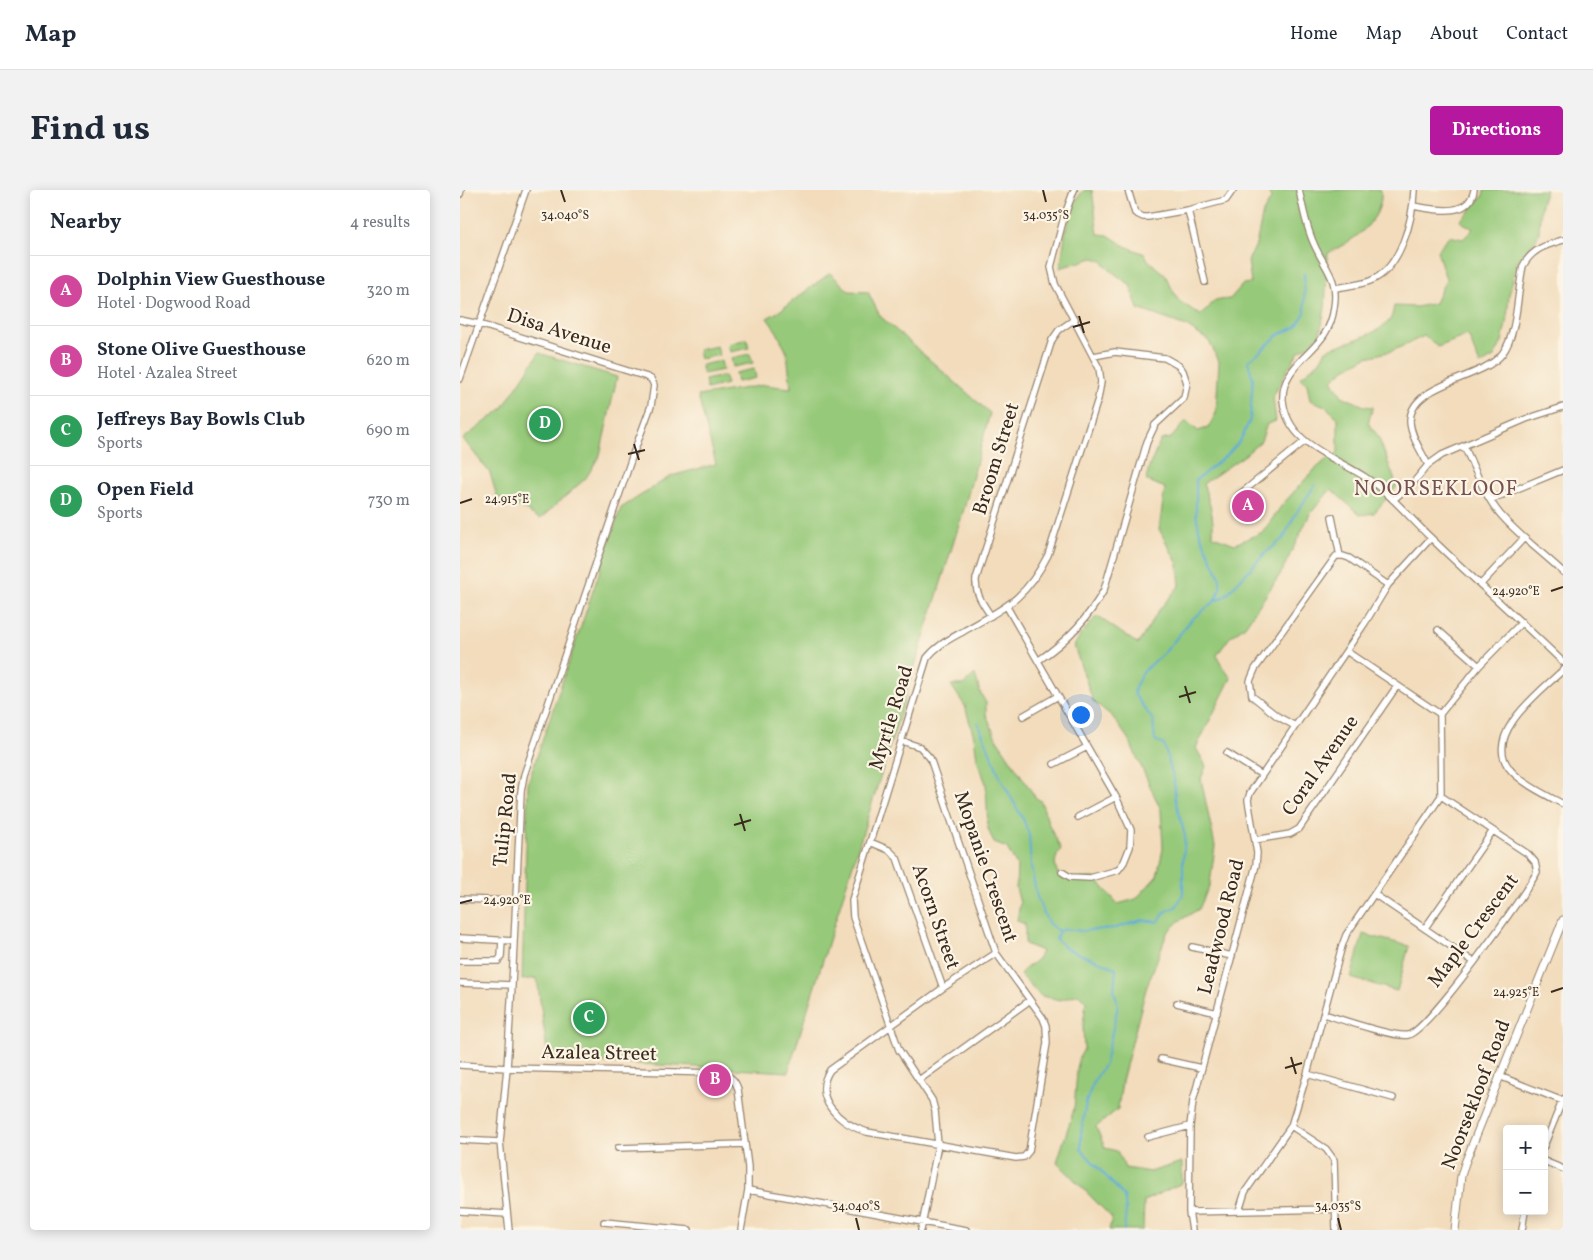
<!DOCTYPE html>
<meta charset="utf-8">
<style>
:root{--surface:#fff;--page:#f2f2f3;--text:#1f2937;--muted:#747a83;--line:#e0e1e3;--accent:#b5179e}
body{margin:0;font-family:Vollkorn,serif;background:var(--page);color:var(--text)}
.controls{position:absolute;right:15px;bottom:15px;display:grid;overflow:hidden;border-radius:5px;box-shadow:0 2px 12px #0003}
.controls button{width:45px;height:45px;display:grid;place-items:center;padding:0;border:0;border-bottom:1px solid var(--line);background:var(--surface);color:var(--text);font:25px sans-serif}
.you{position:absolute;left:620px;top:524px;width:18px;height:18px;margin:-12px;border:4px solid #fff;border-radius:50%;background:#1a73e8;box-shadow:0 0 0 8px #1a73e833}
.badge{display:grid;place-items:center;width:32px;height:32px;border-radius:50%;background:var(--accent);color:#fff;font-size:16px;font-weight:700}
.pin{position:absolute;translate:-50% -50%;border:2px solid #fff;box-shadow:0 1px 5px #0006}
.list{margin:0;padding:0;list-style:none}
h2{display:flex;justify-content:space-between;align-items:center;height:65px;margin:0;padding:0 20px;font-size:21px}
h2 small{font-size:16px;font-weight:400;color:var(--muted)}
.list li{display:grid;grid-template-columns:32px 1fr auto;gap:15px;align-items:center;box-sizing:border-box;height:70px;padding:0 20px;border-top:1px solid var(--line)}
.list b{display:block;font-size:19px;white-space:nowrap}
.list p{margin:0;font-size:16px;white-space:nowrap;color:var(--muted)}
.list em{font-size:16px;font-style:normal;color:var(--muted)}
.map{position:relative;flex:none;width:1103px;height:1040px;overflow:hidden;border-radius:5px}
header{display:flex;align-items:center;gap:30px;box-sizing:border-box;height:70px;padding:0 25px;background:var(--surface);border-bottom:1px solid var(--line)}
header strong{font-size:24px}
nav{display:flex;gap:28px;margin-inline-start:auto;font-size:18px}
.intro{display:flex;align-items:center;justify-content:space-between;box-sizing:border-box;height:120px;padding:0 30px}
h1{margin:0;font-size:35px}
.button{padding:12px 22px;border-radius:5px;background:var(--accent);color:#fff;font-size:18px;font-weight:700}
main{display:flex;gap:30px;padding:0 30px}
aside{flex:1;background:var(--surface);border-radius:5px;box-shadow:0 2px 12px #0003}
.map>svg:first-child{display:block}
.green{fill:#96c979;stroke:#687a4c}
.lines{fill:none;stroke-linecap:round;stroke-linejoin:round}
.stream{stroke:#5eabd7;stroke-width:2}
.minor-casing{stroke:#96836d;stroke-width:8}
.tertiary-casing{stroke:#96836d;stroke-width:9}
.minor{stroke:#fff;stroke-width:5.5}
.tertiary{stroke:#fff;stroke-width:7}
.ticks{fill:none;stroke:#3b2a1e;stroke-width:2}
.labels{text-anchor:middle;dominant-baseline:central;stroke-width:4.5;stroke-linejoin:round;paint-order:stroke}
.street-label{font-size:20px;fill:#3b2a1e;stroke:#fcf5e5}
.neighbourhood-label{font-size:21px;letter-spacing:1px;fill:#765152;stroke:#fcf5e5}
.ticks-label{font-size:12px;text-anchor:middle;fill:#3b2a1e;stroke:#fcf5e5;stroke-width:4.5;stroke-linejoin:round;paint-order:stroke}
</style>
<header>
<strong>Map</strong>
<nav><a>Home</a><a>Map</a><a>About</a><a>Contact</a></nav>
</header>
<div class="intro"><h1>Find us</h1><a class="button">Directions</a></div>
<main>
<aside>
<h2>Nearby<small>4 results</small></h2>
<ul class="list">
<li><span class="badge" style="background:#d1479c">A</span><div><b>Dolphin View Guesthouse</b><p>Hotel · Dogwood Road</p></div><em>320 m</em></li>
<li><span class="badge" style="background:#d1479c">B</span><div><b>Stone Olive Guesthouse</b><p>Hotel · Azalea Street</p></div><em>620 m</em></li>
<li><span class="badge" style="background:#2e9e5b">C</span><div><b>Jeffreys Bay Bowls Club</b><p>Sports</p></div><em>690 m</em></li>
<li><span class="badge" style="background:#2e9e5b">D</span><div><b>Open Field</b><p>Sports</p></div><em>730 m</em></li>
</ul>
</aside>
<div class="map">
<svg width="1103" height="1040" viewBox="0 0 1103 1040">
<rect width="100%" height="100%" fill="#fcf5e5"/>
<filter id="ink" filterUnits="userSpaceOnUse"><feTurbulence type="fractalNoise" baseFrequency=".02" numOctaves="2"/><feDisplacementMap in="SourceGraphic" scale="10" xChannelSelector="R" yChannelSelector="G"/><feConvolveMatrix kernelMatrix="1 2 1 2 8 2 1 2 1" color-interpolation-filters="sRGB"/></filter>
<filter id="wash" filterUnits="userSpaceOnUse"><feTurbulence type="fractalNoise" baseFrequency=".0096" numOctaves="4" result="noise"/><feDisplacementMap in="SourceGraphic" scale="20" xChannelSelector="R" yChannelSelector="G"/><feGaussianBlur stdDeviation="1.12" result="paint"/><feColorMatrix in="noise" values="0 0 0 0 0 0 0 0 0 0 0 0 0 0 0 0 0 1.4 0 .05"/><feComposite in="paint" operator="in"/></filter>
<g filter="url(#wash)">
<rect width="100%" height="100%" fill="#f2dcbc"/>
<!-- green -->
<path class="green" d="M624,0H632L638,44L648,45L665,56L685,64L688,70L705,85L718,110L740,125C757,114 744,111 770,109L783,94L791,93L788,71L796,55L803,22L811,9L808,0H921C924,31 893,51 868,63L865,118L860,144L850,155L839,161L825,184L813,207L816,231L807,234L801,251L785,265L743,294C750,312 754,327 753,346L775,354L803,342L822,315L852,282L867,269L878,263V228L865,216L850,210L847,194L840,188L859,172L866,160C883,153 922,144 931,128C933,124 933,120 934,116L957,117L975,113L986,89L977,61L989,46L1003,49L1013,39L1000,31L1023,6L1024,0H1086L1081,14L1079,42L1076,50L1064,62L1057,73L1049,105L1047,129L1042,152L1034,167L1020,175L1008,145L978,157L964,146L932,161L907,167L885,179L872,190L882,206L904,216L913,217L908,233L918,246L937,296L914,323L900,325L871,299L850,324L821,383L785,436L770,447L757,465L762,476L771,488L736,558L746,576L741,589L755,656L750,694L739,719L719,731L707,743L686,799L662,891L658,919L636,937L645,958L657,961L665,978L690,982L722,972V993L684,1011L683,1040H649L652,1028L597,972L614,919L618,870L624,859L623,835L626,812L619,804L600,810L581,806L560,784C567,775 579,772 582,761L565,754V734L557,731L560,713L556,698L557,676L547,658L534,653L528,639L526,594L517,569L514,547L505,516L491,495H503L515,484L520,502L526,513V524L536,548L576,608L581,611L589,635L601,659C594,669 593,676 600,687L611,689L635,688L658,714L676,709L697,686L703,659L701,620L669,550L652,526L633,511L614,456L621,444L637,426L678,454L699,420L720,395L718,374L699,339L705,298L686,290L689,277L701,250L711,248L726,231L738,241L748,238L756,223L759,171L749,151L726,136L678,119L670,95L650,80L641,70L633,68L600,78C605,52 605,20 624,0Z
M370,83L389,101L408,102L420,126L530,223L504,319L328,882L88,869L77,788L62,790L68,593L161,318L211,286L256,274L238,206L304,195L331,198L327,163L317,142L307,128L318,122Z
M287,149L289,158L270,162L268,154Z
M257,156L259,165L240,169L238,160Z
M79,163L157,187L140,265L126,288L80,329L62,318L37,307L30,283L3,249L42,219Z
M290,164L293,173L273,177L271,168Z
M261,171L263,180L243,184L241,175Z
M294,179L296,188L277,192L275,183Z
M264,186L267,194L247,199L245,190Z
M903,744L949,756L937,801L891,788Z"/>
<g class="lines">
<!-- stream -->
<path class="stream" d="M755,411L765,406L805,363L823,349L835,325L855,295
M518,533L541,589L564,631L569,645L571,677L577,707L588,733L598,741
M664,1040L666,1021L664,1006L621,959V943L626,912L634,891L645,874L658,816L654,800L656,778L607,759L596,749L599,741L606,739L622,741L655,738L682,730L698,732L705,722L717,716L723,704V671L725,646L715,608L714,590L704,555L695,550L693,530L674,504L675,497L683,482L706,461L732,429L754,412L760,399V388L740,344L736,324V290L768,264L780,251L790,230L793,189L788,171L801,161L818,145L836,137L845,123L844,83"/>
</g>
</g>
<g filter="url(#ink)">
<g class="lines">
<defs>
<path id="minor" d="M668,0L675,23L683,27H688L728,20L766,10L773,0
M839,0C843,18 846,37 854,54C865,79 879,88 874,117C873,127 870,136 864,145C850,166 821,180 823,210C827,254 873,266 905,287C930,303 949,327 971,348C1014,390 1060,430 1103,472
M0,4L1,0
M953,16C973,19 1009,29 1014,0
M728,20L745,92
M876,98C887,96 899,95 910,91C941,79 953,29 954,0
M0,130L19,134L187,187L191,189L194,195L191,216L172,267L64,585L61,601L52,795L47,878L40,952L49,1040
M0,189L66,0
M1004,256C1015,279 1024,305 1040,324C1059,346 1082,362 1103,382
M968,275C962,262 951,247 950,232C949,193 1022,190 1042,164C1058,144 1057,102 1063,76C1072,59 1086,55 1103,50
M779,305L845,251
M933,310L953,293L968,275L982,265L1066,229L1103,217
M1030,310L1103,280
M872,327L880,366
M1021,394L1064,348
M547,417L656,607L671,640L670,657L664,672L658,680L630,688L610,687L602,682
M531,426C523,414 515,404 516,389L592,150L599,140L615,129
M978,440L1019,476
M886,461L980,524
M579,470C607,451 628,429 644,400L687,252L695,235L724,208L727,193L723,181L719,176L705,168L655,162L634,166
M1103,480C1081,501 1023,544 1049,578C1059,592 1088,606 1103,614
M980,524L1019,476L1062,432
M563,526L598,506
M835,536L817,526L792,506L790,491L795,479L876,366H883L889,368L928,395
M442,551L460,557L470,568L536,763L583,828L586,836L587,853L569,961L564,967L556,968L407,942C380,934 351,908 370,880L483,798L536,763
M767,563L802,585
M594,574L627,557
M618,627L656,607
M795,650L830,644L839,639L937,496
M410,652L429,660L437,668L483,798
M914,704L1014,772
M0,709L55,711
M965,738L1032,642
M0,748L54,751
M732,757L772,766
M0,771H38L41,767L42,750
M0,793L52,795
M717,813L757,823
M864,824C880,829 935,848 948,845C968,841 1064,706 1077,682L1075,672L1068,664L981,606
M701,869L741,878
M0,875L47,878L257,883C269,886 274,887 278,899L288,977V1000L281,1040
M847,884L933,908
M1039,886L1103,911
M459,890L569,811
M831,936L866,959L874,970L876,1040
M688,947L730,936
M0,950L40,952
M1084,956L1103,909
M158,958L285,954
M1084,971L1103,979
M288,1000L506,1040
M0,1021L47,1024
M779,1021L785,1002L831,936L847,884L882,756L886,745L981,606L980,524
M729,1022L875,1019
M144,1032L229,1040
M461,1040L478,955L475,921L472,910L439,860L393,727L392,710L467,468C477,455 490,449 504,441C546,417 565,410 588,365L638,209L641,192L639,178L595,94L591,77L604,27L614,0
M732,1040L729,1022L730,936L733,911L796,675L797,663L788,610L790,603L905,433L928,395L971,348
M1062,1040L1065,1021"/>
<path id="tertiary" d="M995,1040L1001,986L1005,973L1103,730"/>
</defs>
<!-- minor casing -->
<use href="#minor" class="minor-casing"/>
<!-- tertiary casing -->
<use href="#tertiary" class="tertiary-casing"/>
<!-- minor -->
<use href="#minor" class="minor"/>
<!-- tertiary -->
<use href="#tertiary" class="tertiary"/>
</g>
</g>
<!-- ticks -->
<path class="ticks" d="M101,0L105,12M583,0L586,12M619,126L624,143M613,137L630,132M174,254L179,270M168,264L185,260M0,313L12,309M1091,401L1103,397M725,496L730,513M719,507L736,502M280,624L285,641M274,635L291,630M0,713L12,710M1091,802L1103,798M831,867L836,884M825,878L842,873M396,1028L399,1040M878,1028L881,1040"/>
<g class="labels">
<!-- street labels -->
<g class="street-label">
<text transform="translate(99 142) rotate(18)">Disa Avenue</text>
<text transform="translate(537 269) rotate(-73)">Broom Street</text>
<text transform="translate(432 528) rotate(-73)">Myrtle Road</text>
<text transform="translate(861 576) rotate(-55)">Coral Avenue</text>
<text transform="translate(46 630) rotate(-84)">Tulip Road</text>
<text transform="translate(525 677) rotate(71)">Mopanie Crescent</text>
<text transform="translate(475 727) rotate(71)">Acorn Street</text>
<text transform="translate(762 737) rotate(-76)">Leadwood Road</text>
<text transform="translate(1014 741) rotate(-53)">Maple Crescent</text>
<text transform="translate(139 864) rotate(1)">Azalea Street</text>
<text transform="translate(1017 905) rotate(-69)">Noorsekloof Road</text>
</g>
<!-- neighbourhood labels -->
<g class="neighbourhood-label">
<text x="976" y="299">NOORSEKLOOF</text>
</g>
</g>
<g class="ticks-label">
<text x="105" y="29">34.040°S</text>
<text x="586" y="29">34.035°S</text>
<text x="47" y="313">24.915°E</text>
<text x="1056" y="405">24.920°E</text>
<text x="47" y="714">24.920°E</text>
<text x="1056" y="806">24.925°E</text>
<text x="396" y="1020">34.040°S</text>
<text x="878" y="1020">34.035°S</text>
</g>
</svg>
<div class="controls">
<button>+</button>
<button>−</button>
</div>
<div class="you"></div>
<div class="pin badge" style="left:788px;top:316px;background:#d1479c">A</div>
<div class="pin badge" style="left:255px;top:890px;background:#d1479c">B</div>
<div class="pin badge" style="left:129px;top:828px;background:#2e9e5b">C</div>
<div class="pin badge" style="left:85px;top:234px;background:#2e9e5b">D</div>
</div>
</main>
